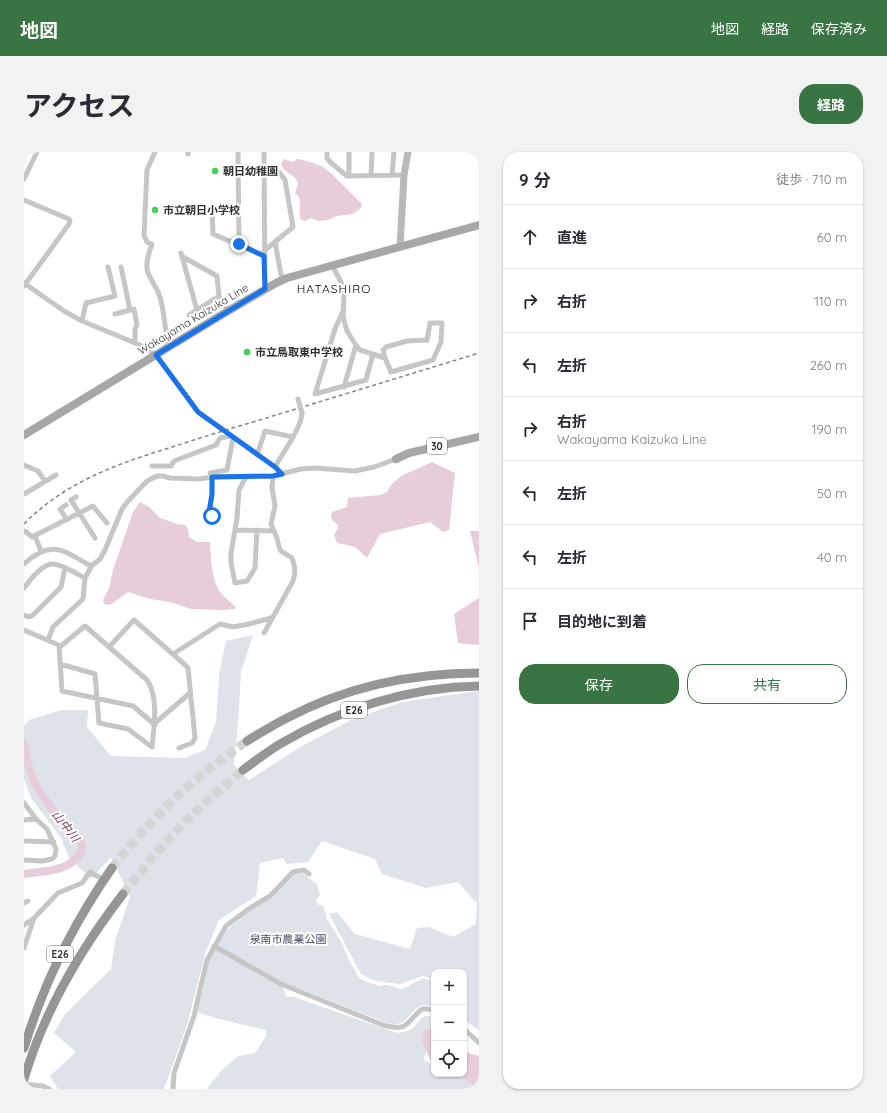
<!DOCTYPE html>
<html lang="ja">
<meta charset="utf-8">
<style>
:root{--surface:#fff;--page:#f2f2f3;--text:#2b2b33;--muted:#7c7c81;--line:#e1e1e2;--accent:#387542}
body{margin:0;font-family:Quicksand,"Noto Sans JP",sans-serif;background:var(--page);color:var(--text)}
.controls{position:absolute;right:12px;bottom:12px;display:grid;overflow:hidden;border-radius:8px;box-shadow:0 1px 3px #0004}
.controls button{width:36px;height:36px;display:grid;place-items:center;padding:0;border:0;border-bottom:1px solid var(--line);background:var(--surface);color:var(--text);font:20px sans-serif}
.stop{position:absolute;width:12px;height:12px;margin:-9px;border:3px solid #1a73e8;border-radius:50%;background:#fff}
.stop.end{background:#1a73e8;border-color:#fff;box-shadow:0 1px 4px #0008}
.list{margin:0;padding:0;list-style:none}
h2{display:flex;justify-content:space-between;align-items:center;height:52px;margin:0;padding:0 16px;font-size:17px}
h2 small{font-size:13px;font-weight:400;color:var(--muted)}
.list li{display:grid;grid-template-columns:26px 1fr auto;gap:12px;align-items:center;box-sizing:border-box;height:64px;padding:0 16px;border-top:1px solid var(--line)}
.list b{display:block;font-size:15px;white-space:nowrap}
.list p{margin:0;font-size:13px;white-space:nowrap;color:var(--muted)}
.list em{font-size:13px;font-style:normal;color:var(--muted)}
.actions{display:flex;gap:8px;padding:12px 16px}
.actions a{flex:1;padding:9px 0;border:1px solid var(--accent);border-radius:16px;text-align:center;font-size:14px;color:var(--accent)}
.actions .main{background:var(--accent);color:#fff}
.icon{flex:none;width:22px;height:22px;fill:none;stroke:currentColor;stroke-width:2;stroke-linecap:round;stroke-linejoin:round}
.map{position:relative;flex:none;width:455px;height:937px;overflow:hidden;border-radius:16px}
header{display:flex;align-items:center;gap:24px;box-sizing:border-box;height:56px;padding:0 20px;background:var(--accent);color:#fff}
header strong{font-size:19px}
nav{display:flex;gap:22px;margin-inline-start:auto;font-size:14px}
.intro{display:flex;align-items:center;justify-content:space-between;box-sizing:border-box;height:96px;padding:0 24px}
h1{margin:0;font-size:28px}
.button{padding:10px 18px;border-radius:16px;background:var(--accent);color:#fff;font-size:14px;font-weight:700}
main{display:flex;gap:24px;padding:0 24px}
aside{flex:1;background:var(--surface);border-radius:16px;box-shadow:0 1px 3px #0004}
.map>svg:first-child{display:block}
.green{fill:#dee3ea}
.water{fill:#e7cdd9}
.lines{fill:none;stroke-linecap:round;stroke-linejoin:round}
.river{stroke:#e7cdd9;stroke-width:8}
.highway-tunnel{stroke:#d5d5d5;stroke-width:9;stroke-dasharray:9 4.5;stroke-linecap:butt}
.street{stroke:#c6c6c6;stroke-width:5}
.secondary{stroke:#b9b9b9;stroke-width:7}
.primary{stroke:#a7a7a7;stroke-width:8}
.highway{stroke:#969696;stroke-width:9}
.rail{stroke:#848484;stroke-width:1.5;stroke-dasharray:4 3;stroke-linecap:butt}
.street-bridge{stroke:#c6c6c6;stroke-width:5}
.route{stroke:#1a73e8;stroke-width:5}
.poi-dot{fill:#47cf54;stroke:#fff;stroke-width:1.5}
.labels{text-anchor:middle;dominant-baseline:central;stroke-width:4;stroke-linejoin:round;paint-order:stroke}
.shield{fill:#fff;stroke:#6d6d6d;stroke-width:1}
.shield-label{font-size:10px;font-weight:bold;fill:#2f2f2f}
.poi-label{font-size:11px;font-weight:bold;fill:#2f2f2f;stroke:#fff;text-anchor:start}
.street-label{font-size:11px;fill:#2f2f2f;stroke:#fff}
.park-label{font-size:11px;fill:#424c65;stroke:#fff}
.neighbourhood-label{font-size:12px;letter-spacing:1px;fill:#000;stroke:#fff}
.water-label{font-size:12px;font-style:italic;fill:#874763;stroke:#fff}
</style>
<header>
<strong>地図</strong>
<nav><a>地図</a><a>経路</a><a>保存済み</a></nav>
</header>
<div class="intro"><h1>アクセス</h1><a class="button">経路</a></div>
<main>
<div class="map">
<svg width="455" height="937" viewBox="0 0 455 937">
<rect width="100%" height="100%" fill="#fff"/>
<!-- green -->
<path class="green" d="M229,483L217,520L214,572L210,613L225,628L278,594L327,568L378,550L455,539V878L440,868V820H410V828L399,824L376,832L351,829L337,822L305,762L313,760L331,782L386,797L393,776L405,775L429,785L452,772L453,752L434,730L402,736L358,722L351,707L298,689L284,710L263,712L259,706L236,711L232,744L195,768L182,799L163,873L140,937H34L26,924L52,900L30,881L41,862L87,817L91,789L106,745L87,705L67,727L45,706L37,686L7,646L0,627V574L5,568L37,558H64L63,575L87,604L161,606L181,598L192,570L195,523L202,489Z
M271,720H277L293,732L296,743L292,748L294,753H299L303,767L318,791L324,806L334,824L337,827L343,830L356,834L362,833L368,834L376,837L381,836L399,826L410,829V849L408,854C404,854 400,852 396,854C392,856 389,859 386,863C377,874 371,874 358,869L277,837L258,831L262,845H270L373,881C378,880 385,879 389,876C397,869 397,860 410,866V884H409L399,908L410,913V922H429L443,928L455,937H183L196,920L214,904L231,901L242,884V878L191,866L173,860L179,838L185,809L203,778L223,761L248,744Z"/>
<!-- water -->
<path class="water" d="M260,7L269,10L273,7H275L289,11L299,15L308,22L336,50L338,53L337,56L329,62L313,64L304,68L295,69L287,66L281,69L277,68C274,61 277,53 275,45L271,41L274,31C270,21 259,21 257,12Z
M408,310L431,321L425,378L419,380L406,370L356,382L343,406L331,395L313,391L310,383L314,376V373L308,368L307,364L308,360L323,355L324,346L356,343L363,340L367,333L377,324Z
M116,350L125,355L136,366L153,372L161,373L164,377L165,385L173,390H186C187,404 187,424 194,437C198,444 206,449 212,455L211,457L199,458L167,457L146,450L126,447L104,440L86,453L80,452L79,448L85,436L89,418L109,360Z
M446,379H455V416Z
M455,446V493L434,491L430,462Z
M407,876L410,879V914H409L398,890L400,878Z
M440,897C445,902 449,902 455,904V937H453C445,928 435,923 422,923L440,922Z"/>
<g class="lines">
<!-- river -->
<path class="river" d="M0,591C3,609 7,628 18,643C24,652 31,662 39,670C45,676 53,682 57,690C59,694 58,698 56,702C44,720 19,719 0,722"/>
<!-- highway-tunnel -->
<path class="highway-tunnel" d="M88,716C110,688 133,662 160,638C180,620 201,605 223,589
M99,742C117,719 135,697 155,676C175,655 197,637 219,618"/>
<!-- street -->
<path class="street" d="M131,0L123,18L120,83L123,90L128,92C125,100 122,109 123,117C125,127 133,135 136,145C141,162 140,179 146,195
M214,0L215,92
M240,0L241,137
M303,0V6L306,10L323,24L380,23
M164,2V0
M214,18L255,20L261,28L269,75L240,99
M368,23L370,0
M325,24V0
M347,24L348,0
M0,27L13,0
M0,48L45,67L46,69L45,72L0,134
M188,58L189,82L240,104
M251,90L258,128
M157,101L173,158
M159,105L193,124L195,144L204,159
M308,113L319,134L320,143L319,165L323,179L333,195L336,198L361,206
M97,115L106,158
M0,131L40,159L58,169L116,193L132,203L174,260L251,315L258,322
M319,159L311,177L291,242L342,228L349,202
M91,162L110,157L113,173L111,177V191
M165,163L195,144
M58,169L62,151L91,144L84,115
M406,171H418L417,190L409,208L367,220L361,206L359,198L362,195L383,189L403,188Z
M320,235L332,193
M233,303L241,279L269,285
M0,313L14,319L21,329
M128,314H147L150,309L192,293L196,286L207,284
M251,315C258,302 278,275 278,261
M186,321L203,318L209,286
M222,325L215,338L213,366L207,401V411L211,431L223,429L231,416L233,378
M0,342L32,323
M52,345L47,348L71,386
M42,353L36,357L43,368
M188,364L185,361L188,342V325
M211,378L250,379
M0,380L1,379L8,385L69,354L83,371
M11,384L17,399
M0,412C26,388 38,397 65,413H68L70,412L76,407L81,398L98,357L104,349L123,329L133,324H139L146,326L175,327L188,325L249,324L277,317L291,316L331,319L350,315L372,307
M0,436C5,429 19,411 29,412C38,412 53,422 61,426
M0,463L5,465L9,463L37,435L41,416
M0,478L37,494L61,474L123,528C135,545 130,575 128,595L104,577L75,571L71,522L36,512
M240,481L269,429C272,420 271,415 268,406L257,399L255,395L253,386L247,372L251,354L248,335L249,324
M24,488L29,475L59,447L61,426L68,413
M35,493L38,539L109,554L131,573
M85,495L110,468L159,511L164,516L171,586L168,591L155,596
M149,502L196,472L209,475L225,472L247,466
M131,571L166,541
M0,651L12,667L23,677L32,697L31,704L28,707L18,709L0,708
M0,668L12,667
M0,689L30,690
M0,751L4,749
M0,773L10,766L34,741L58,731L66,720L75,725
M190,794L257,832L359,873C385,880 381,871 398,857H404L410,859
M0,796L10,766
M440,877L455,891
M0,932L19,934L25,937
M149,937L150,921L170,864L183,808L202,774L226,756L246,744L269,720L280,718L285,722"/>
<!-- secondary -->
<path class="secondary" d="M376,95L380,23L384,0"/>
<!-- primary -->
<path class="primary" d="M0,283L204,159L252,131L263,126L455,73
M372,307L385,301L455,285"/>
<!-- highway -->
<path class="highway" d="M223,589C236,581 249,573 263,566C322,535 389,521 455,521
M219,618C231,609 243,600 256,592C315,557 386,535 455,534
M0,896C20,830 49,772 88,716
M0,927C20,859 56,798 99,742"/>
<!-- rail -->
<path class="rail" d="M0,372C40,331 92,312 145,296C173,287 201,278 229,270C305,247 380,224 455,201"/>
<!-- street-bridge -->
<path class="street-bridge" d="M274,247L278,261"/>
</g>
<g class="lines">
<!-- route -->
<path class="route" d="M188,364L185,361L188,342V325L249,324L258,322L251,315L174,260L132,203L241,137L240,104L215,92"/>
</g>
<!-- markers -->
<g class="poi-dot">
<circle cx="191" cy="19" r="4"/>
<circle cx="131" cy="58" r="4"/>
<circle cx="223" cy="200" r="4"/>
</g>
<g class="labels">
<!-- shield labels -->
<g class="shield">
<rect x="403" y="286" width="20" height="16" rx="3"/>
<rect x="317" y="550" width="26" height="16" rx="3"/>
<rect x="23" y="794" width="26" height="16" rx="3"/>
</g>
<g class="shield-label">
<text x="413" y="294">30</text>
<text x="330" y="558">E26</text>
<text x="36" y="802">E26</text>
</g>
<!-- poi labels -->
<g class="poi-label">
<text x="199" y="19">朝日幼稚園</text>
<text x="139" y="58">市立朝日小学校</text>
<text x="231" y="200">市立鳥取東中学校</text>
</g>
<!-- street labels -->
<g class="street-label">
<text transform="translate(169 167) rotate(-31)">Wakayama Kaizuka Line</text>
</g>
<!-- park labels -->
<g class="park-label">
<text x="264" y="787">泉南市農業公園</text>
</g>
<!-- neighbourhood labels -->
<g class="neighbourhood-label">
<text x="310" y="136">HATASHIRO</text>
</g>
<!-- water labels -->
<g class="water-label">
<text transform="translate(42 674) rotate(52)">山中川</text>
</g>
</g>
</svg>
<div class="controls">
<button>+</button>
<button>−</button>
<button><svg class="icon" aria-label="locate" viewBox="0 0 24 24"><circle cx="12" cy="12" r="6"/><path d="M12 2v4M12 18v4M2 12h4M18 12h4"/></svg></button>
</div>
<div class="stop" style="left:188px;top:364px"></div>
<div class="stop end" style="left:215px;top:92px"></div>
</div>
<aside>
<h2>9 分<small>徒歩 · 710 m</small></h2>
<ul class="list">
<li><svg class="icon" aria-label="ahead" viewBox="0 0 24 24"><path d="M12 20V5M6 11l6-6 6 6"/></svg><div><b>直進</b></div><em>60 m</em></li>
<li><svg class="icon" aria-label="right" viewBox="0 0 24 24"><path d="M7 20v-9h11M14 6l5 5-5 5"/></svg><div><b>右折</b></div><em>110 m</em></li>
<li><svg class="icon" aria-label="left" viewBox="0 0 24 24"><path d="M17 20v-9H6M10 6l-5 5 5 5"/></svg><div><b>左折</b></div><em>260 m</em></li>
<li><svg class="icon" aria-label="right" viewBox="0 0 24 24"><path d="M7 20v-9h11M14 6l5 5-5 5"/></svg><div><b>右折</b><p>Wakayama Kaizuka Line</p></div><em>190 m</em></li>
<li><svg class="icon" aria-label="left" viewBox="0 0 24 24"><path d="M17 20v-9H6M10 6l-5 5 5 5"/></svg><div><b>左折</b></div><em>50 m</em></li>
<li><svg class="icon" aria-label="left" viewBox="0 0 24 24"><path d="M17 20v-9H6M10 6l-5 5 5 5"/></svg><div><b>左折</b></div><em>40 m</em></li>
<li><svg class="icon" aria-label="arrive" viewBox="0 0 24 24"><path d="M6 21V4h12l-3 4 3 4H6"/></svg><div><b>目的地に到着</b></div></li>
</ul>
<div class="actions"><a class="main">保存</a><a>共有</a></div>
</aside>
</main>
